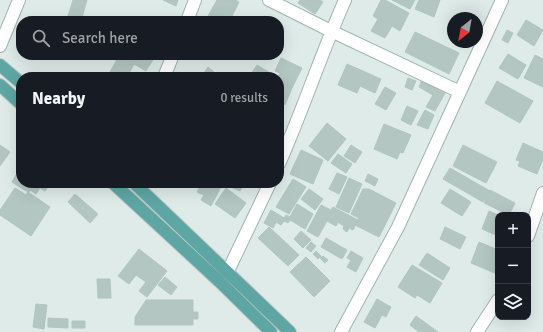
<!DOCTYPE html>
<meta charset="utf-8">
<style>
:root{--surface:#171b24;--page:#242831;--text:#f1f3f6;--muted:#9ea1a6;--line:#363941}
body{margin:0;font-family:Signika,sans-serif;background:var(--page);color:var(--text)}
.controls{position:absolute;right:12px;bottom:12px;display:grid;overflow:hidden;border-radius:8px;box-shadow:0 4px 16px #0002}
.controls button{width:36px;height:36px;display:grid;place-items:center;padding:0;border:0;border-bottom:1px solid var(--line);background:var(--surface);color:var(--text);font:20px sans-serif}
.compass{position:absolute;left:447px;top:12px;width:36px;height:36px;border-radius:50%;background:var(--surface);box-shadow:0 4px 16px #0002;rotate:211deg}
.list{margin:0;padding:0;list-style:none}
h2{display:flex;justify-content:space-between;align-items:center;height:52px;margin:0;padding:0 16px;font-size:17px}
h2 small{font-size:13px;font-weight:400;color:var(--muted)}
.icon{flex:none;width:22px;height:22px;fill:none;stroke:currentColor;stroke-width:2;stroke-linecap:round;stroke-linejoin:round}
.map{position:relative;flex:none;width:543px;height:332px;overflow:hidden}
.search{position:absolute;background:var(--surface);box-shadow:0 4px 16px #0002;left:16px;top:16px;width:268px;height:44px;display:flex;align-items:center;gap:10px;box-sizing:border-box;padding:0 14px;border-radius:16px;color:var(--muted);font-size:15px}
.panel{position:absolute;background:var(--surface);box-shadow:0 4px 16px #0002;left:16px;top:72px;width:268px;height:116px;border-radius:16px}
.map>svg:first-child{display:block}
.building{fill:#b3c6c2;stroke:#b0c6c2}
.lines{fill:none;stroke-linecap:round;stroke-linejoin:round}
.minor-casing{stroke:#a1b3b1;stroke-width:14}
.primary-casing{stroke:#bcc5c4;stroke-width:14}
.minor{stroke:#fff;stroke-width:12}
.primary{stroke:#5da6a4;stroke-width:12}
</style>
<div class="map">
<svg width="543" height="332" viewBox="0 0 543 332">
<rect width="100%" height="100%" fill="#deebe8"/>
<!-- building -->
<path class="building" d="M73,0H87L81,21L68,16Z
M163,0H178L176,6Z
M217,0H235L239,2L231,18L224,15L221,21H217L208,16Z
M300,0H320L323,2L315,14L298,3Z
M381,0H385L409,13L400,31L392,26L385,38L371,31L378,19L373,16Z
M392,0H415L410,9Z
M419,0H440L434,17L415,9Z
M526,20L543,30L534,46L517,35Z
M507,30L513,33L508,43L502,40Z
M415,32L459,53L449,74L405,52Z
M508,54L526,65L518,79L499,68Z
M113,55H139L127,77H107L118,58Z
M139,55H149L154,58L146,71L134,64Z
M535,55L543,59V87L524,78Z
M281,58L302,68L292,88L279,82V77H278L280,73L275,71Z
M347,64L381,79L375,93L360,86L357,93L338,85Z
M257,65L277,77H249Z
M208,67L220,77H201Z
M408,78L416,81L412,90L405,87Z
M422,80L445,93L435,111L426,107L433,95L419,87Z
M497,81L533,101L520,123L485,103Z
M279,82L292,88L285,105L279,102Z
M385,87L396,93L386,110L375,104Z
M407,106L418,111L411,125L401,120Z
M425,110L434,115L428,129L417,125Z
M327,123L346,139L328,161L309,146Z
M384,124L411,135L403,153L400,152L397,159L374,149Z
M523,143L543,152V159L537,174L518,166L520,161L516,160Z
M0,145L10,152L0,166Z
M351,145L362,152L355,163L344,156Z
M463,145L497,162L486,183L453,166Z
M301,150L323,160L313,184L290,174Z
M338,154L352,164L346,173L331,163Z
M21,166V183H27L23,189L12,182Z
M450,168L490,191L483,202L443,179Z
M337,173L347,177L339,194L329,189Z
M368,174L378,179L375,186L365,181Z
M349,178L362,184L349,213L336,207Z
M293,179L306,187L289,214L276,207Z
M27,183H34L29,192L23,189Z
M34,183H48L50,184L45,191L33,184Z
M202,183H223L211,206L201,200L204,195L197,192Z
M227,183H244L240,191L226,185Z
M33,184L40,188L36,194L30,190Z
M15,188L26,195L9,221L0,215V210Z
M226,188L246,203L235,218L215,204Z
M309,189L323,199L315,210L301,199Z
M363,189H369L396,203L379,237L355,225L359,218L351,214Z
M450,189L471,202L462,216L441,203Z
M490,190L515,203L509,215L484,203Z
M28,192L50,207L31,236L9,221Z
M75,194L98,214L90,223L68,202Z
M297,204L313,214L305,229L290,220L288,223L284,221L281,225L276,222L273,228L264,223L271,210L284,218L286,215L290,217Z
M321,205L331,210L333,207L358,220L353,230L349,228L347,232L343,229L344,226L338,222L336,226L327,221L318,237L307,231Z
M489,211L498,215V236L482,229Z
M269,227L299,255L288,266L258,238Z
M445,227L466,237L460,249L440,239Z
M301,231L311,240L303,248L294,239Z
M326,238L347,250L342,259L321,247Z
M311,242L316,246L311,252L306,248Z
M479,242L498,250L497,274L471,263Z
M139,249L167,271L147,297L139,291L146,282L136,275L129,284L118,276Z
M316,251L321,256L318,259L313,254Z
M351,251L363,258L356,272L347,267L351,260L347,258Z
M427,253L450,268L443,280L419,265Z
M323,256L328,260L325,263L320,258Z
M306,257L330,281L314,297L290,272Z
M412,265L442,283L430,303L417,295L415,298L398,287Z
M165,277L177,287L171,295L158,285Z
M97,279H110L111,298H98Z
M377,299L391,307L386,317L382,315L375,328L364,322Z
M146,300H193V312H198V319H193V325H135V317Z
M36,304L47,305L44,329L33,327Z
M416,316L438,332H419L410,325Z
M48,318L68,319V328L48,327Z
M72,321H85V328H72Z"/>
<g class="lines">
<defs>
<path id="minor" d="M269,0L331,31L460,92
M187,21L195,0
M0,46L19,0
M164,77L173,55
M279,164C303,110 321,54 345,0
M528,236L543,193
M228,271L270,183
M341,332L398,227L502,0
M477,332L498,300"/>
<path id="primary" d="M0,65L21,83
M0,85L21,104
M113,183L219,281L271,332
M134,183L290,332"/>
</defs>
<!-- minor casing -->
<use href="#minor" class="minor-casing"/>
<!-- primary casing -->
<use href="#primary" class="primary-casing"/>
<!-- minor -->
<use href="#minor" class="minor"/>
<!-- primary -->
<use href="#primary" class="primary"/>
</g>
</svg>
<div class="controls">
<button>+</button>
<button>−</button>
<button><svg class="icon" aria-label="layers" viewBox="0 0 24 24"><path d="M12 4l9 5-9 5-9-5zM3 14l9 5 9-5"/></svg></button>
</div>
<svg class="compass" viewBox="-18 -18 36 36"><path d="M0-13l5 13h-10z" fill="#e53935"/><path d="M0 13l5-13h-10z" fill="#9ea1a6"/></svg>
<div class="search"><svg class="icon" aria-label="search" viewBox="0 0 24 24"><circle cx="10" cy="10" r="6"/><path d="M15 15l6 6"/></svg>Search here</div>
<section class="panel">
<h2>Nearby<small>0 results</small></h2>
<ul class="list">
</ul>
</section>
</div>
